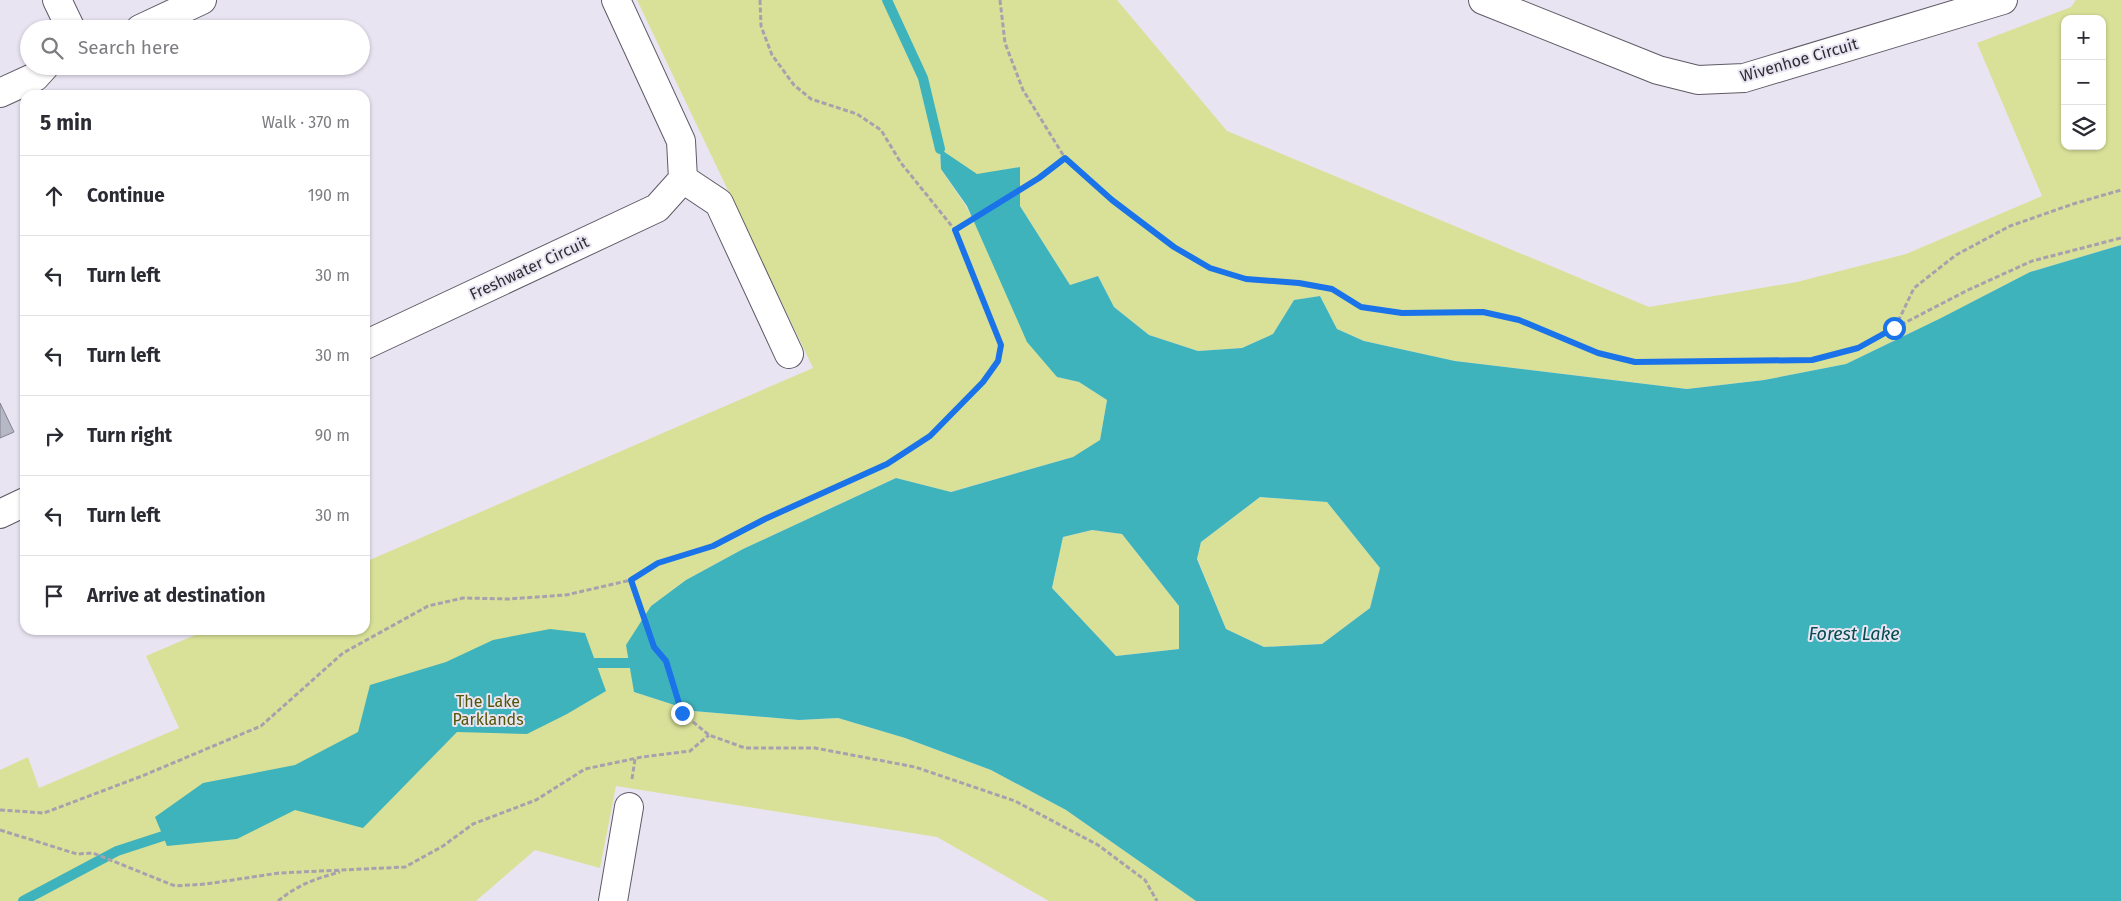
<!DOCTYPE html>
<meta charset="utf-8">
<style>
:root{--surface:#fff;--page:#f2f2f3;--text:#2b2b33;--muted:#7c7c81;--line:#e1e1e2}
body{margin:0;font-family:"Fira Sans",sans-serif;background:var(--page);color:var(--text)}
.controls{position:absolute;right:15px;top:15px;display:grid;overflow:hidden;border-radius:10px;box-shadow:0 1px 4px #0004}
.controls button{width:45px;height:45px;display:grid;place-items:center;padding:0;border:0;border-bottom:1px solid var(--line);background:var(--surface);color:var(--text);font:25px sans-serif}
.stop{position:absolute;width:15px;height:15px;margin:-11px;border:4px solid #1a73e8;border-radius:50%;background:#fff}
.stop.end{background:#1a73e8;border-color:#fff;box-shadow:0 1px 5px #0008}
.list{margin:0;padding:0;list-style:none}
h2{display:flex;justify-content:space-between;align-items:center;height:65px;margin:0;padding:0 20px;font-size:21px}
h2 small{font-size:16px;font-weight:400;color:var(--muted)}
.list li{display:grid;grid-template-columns:32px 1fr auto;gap:15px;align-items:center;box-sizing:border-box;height:80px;padding:0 20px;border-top:1px solid var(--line)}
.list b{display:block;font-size:19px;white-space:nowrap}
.list em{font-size:16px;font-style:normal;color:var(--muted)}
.icon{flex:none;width:28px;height:28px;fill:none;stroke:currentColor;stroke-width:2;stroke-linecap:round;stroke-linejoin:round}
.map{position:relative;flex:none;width:2121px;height:901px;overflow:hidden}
.search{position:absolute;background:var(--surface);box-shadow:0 1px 4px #0004;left:20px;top:20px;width:350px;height:55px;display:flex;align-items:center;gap:12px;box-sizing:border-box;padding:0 18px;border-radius:28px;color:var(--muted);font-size:19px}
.panel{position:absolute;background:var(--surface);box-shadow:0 1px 4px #0004;left:20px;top:90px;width:350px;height:545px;border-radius:15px}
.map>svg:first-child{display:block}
.green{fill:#d9e198;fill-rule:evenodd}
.water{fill:#3fb3bc;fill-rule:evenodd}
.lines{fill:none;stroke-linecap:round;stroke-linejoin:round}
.stream{stroke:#3fb3bc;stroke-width:10}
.building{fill:#b7b8c6;stroke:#80828f}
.minor-casing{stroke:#5f5a66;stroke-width:30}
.path{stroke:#a6a2ad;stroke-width:3;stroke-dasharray:5 2.5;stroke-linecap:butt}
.minor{stroke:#fff;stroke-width:28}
.route{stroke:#1a73e8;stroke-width:6}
.labels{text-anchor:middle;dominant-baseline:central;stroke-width:4;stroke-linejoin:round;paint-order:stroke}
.street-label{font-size:16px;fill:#302e33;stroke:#e9e4f2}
.park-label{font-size:16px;fill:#525605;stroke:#e9e4f2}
.water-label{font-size:18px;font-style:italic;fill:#044c51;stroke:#e9e4f2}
</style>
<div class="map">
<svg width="2121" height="901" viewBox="0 0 2121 901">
<rect width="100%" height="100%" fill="#e9e4f2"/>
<!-- green -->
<path class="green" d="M637,0H1117L1227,131L1649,307L1797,282L1906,254L2042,196L1977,43L2071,7L2076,0H2121V245L2030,272L1941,318L1846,364L1764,380L1687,389L1455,361L1364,341L1337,329L1320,296L1294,300L1273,334L1242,348L1198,351L1149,335L1114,307L1098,276L1070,285L1020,206V167L977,175L940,149L941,169L966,206L1057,377L1079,382L1107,400L1100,441L1073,457L950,492L896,478L743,549L686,580L651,606L634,692L693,711L799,720L838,718L905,738L991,770L1066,810L1196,901H1049L937,837L616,786L600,868L535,850L476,901H0V770L28,757L39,788L179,728L146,656L207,630H365V562L813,368ZM2065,19H2102V146H2065Z
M1260,497L1327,502L1380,568L1370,608L1322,644L1264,647L1226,629L1197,558L1201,542Z
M1092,530L1122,534L1179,606V649L1116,656L1052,588L1063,537Z"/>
<!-- water -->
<path class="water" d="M940,149L977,174L1020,167V206L1070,285L1098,276L1114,307L1149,335L1198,351L1242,348L1273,334L1294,300L1320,296L1337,329L1364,341L1455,361L1687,389L1764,380L1846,364L1941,318L2030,272L2121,245V901H1196L1066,810L991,770L905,738L838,718L799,720L693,711L634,692L626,645L651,606L686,580L743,549L896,478L951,492L1073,457L1100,440L1107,400L1079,382L1057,377L1027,342L967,206L941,169ZM1260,497L1327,502L1380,568L1370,608L1322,644L1264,647L1226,629L1197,559L1201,542ZM1092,530L1122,534L1179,606V649L1116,656L1052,588L1063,537Z
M550,629L585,633L606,691L567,714L527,734L457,732L363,828L295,810L237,839L167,846L155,817L203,783L295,765L358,732L370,685L446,662L493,640Z"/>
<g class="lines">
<!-- stream -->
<path class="stream" d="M887,0L923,78L940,149
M596,663H629
M23,901L117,851L163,836"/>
</g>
<!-- building -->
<path class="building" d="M0,403L14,432L0,438Z"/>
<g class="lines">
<defs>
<path id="minor" d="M57,0L71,29
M1483,0L1658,70L1698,80L1744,78L2003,0
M140,29L202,0
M0,93L35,77L45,66
M683,179L719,203L789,354
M365,345L657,208L683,179L681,141L616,0
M0,514L25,502
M613,901L629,807"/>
</defs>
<!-- minor casing -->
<use href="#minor" class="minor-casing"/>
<!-- path -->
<path class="path" d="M760,0L761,26L772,55L794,85L811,99L857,114L881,130L901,163L955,230
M1000,0L1005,43L1023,90L1065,158
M1895,328L1914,288L1956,255L2010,226L2073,204L2121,190
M631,580L654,647L665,661L682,713L709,735L745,748H815L915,767L1015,801L1098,845L1145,880L1157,901
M632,779L635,759
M0,810L44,813L142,776L261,726L343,653L428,606L463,598L508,599L566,595L631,580L658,563L713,546L765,519L887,464L930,436L983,382L999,361L1001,345L955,230L1039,178L1065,158L1112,200L1174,247L1211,268L1246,279L1299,283L1333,289L1361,307L1402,313L1483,311L1519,320L1598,353L1635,362L1813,360L1858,347L1968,290L2032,261L2121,238
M0,830L77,854L93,853L175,886L206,884L279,873L405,867L443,846L473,824L536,800L585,769L642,757L690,751L709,735
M278,901C299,884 315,879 340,872"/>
<!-- minor -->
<use href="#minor" class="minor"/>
</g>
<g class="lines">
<!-- route -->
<path class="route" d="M682,713L666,661L654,647L631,580L658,563L713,546L765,519L887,464L930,436L983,382L998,361L1001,345L955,230L1039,178L1065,158L1112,200L1174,247L1210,268L1246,279L1299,283L1332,289L1361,307L1402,313L1483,312L1519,320L1598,353L1635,362L1812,360L1858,348L1894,328"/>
</g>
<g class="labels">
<!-- street labels -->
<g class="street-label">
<text transform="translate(1799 60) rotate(-16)">Wivenhoe Circuit</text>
<text transform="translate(529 268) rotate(-25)">Freshwater Circuit</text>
</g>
<!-- park labels -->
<g class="park-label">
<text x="488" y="701">The Lake<tspan x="488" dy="18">Parklands</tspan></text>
</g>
<!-- water labels -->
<g class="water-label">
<text x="1854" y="634">Forest Lake</text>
</g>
</g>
</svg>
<div class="controls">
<button>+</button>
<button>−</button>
<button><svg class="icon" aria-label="layers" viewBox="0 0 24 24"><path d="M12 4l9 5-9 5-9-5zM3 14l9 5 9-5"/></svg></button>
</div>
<div class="stop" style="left:1894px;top:328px"></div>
<div class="stop end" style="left:682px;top:713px"></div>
<div class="search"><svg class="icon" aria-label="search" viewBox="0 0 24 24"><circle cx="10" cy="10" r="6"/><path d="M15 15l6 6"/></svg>Search here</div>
<section class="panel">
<h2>5 min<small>Walk · 370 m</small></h2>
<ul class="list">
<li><svg class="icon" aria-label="ahead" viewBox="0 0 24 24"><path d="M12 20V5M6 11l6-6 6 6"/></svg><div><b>Continue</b></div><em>190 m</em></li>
<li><svg class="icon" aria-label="left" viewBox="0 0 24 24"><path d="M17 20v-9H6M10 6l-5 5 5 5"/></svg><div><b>Turn left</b></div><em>30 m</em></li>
<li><svg class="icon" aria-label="left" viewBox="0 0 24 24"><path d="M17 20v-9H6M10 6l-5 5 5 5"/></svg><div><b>Turn left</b></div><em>30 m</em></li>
<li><svg class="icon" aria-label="right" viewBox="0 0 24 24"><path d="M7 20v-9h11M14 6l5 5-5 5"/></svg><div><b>Turn right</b></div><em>90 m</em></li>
<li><svg class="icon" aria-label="left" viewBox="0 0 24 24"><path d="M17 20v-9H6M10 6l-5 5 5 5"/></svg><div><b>Turn left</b></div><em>30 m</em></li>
<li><svg class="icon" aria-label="arrive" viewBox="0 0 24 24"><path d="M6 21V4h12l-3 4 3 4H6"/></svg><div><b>Arrive at destination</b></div></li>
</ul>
</section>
</div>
